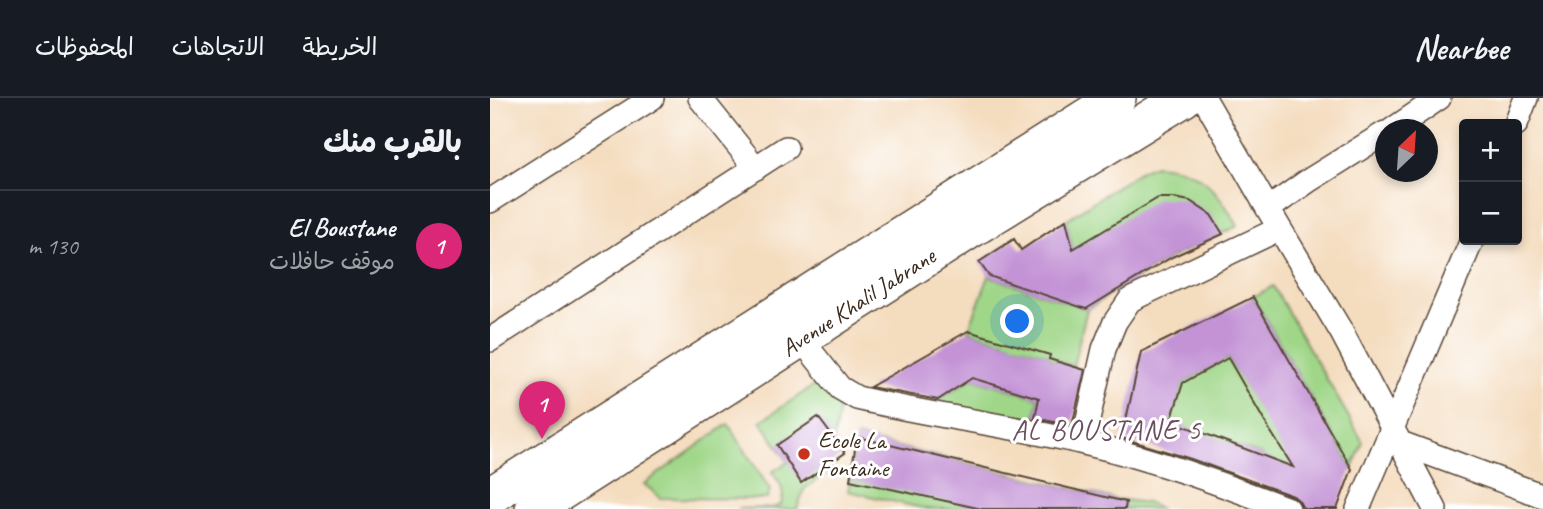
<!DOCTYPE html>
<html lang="ar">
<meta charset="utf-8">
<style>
:root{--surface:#171b24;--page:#242831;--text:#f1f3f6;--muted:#9ea1a6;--line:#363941;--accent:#db2777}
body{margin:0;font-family:Caveat,"Playpen Sans Arabic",sans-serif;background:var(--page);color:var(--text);direction:rtl}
.controls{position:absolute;right:21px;top:21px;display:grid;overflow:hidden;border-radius:7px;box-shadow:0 4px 10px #0003}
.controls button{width:63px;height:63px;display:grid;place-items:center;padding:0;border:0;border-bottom:2px solid var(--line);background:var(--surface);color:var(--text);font:35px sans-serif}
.compass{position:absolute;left:885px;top:21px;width:63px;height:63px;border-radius:50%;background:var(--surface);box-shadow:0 4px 10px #0003;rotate:25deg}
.you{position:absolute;left:528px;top:224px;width:24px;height:24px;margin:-18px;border:5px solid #fff;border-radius:50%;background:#1a73e8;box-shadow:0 0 0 10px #1a73e833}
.badge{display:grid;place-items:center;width:46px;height:46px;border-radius:50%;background:var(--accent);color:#fff;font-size:23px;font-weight:700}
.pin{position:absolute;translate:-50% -58px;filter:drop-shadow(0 2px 4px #0008)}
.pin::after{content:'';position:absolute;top:37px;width:24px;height:21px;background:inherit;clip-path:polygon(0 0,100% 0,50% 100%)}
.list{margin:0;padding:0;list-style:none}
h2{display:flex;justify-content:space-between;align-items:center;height:91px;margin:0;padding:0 28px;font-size:30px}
h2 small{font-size:23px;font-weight:400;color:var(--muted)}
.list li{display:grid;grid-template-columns:46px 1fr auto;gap:21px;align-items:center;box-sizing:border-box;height:112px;padding:0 28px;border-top:2px solid var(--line)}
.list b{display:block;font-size:26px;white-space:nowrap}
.list p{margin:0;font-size:23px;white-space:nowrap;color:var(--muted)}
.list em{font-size:23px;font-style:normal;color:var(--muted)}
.map{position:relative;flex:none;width:1053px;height:411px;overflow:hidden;direction:ltr}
header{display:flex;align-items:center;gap:42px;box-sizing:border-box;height:98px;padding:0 35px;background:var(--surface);border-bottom:2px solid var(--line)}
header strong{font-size:33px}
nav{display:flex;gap:38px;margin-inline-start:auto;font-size:24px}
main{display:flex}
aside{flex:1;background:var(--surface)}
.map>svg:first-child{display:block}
.green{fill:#9fd687;stroke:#6d8052;stroke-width:2}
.building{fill:#c393d5;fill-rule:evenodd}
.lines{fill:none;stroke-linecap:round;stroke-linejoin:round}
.street-casing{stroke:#574536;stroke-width:26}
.primary-casing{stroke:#574536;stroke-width:40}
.street{stroke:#fff;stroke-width:23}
.primary{stroke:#fff;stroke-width:37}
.poi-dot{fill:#c8321e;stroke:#fff;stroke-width:2.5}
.labels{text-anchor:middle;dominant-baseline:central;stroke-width:6;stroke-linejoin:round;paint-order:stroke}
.street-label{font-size:24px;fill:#3b2a1e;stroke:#fff}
.poi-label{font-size:24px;fill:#3b2a1e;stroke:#fff;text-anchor:start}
.quarter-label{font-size:28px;letter-spacing:2px;fill:#6b4f5e;stroke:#fff}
</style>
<header>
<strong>Nearbee</strong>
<nav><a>الخريطة</a><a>الاتجاهات</a><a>المحفوظات</a></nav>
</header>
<main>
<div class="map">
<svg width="1053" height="411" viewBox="0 0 1053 411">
<rect width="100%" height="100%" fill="#fff"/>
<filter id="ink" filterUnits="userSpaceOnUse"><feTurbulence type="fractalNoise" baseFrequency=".0143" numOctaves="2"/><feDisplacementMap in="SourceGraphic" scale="14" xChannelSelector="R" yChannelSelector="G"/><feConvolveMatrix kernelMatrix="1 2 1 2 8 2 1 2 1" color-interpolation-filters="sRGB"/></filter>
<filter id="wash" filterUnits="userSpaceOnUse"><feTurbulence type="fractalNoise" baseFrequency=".00686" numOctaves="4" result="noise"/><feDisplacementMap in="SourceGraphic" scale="28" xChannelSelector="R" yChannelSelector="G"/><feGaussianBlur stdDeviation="1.57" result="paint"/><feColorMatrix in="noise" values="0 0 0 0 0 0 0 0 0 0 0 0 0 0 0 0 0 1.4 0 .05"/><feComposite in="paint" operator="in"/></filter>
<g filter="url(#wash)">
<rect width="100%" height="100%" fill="#f4dcbe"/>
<!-- green -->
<path class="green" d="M665,67C712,70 725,90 748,128L682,159L597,211L583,268L559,261V257L478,233L499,178L597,211L576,122L652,72Z
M783,188L873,344L862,371L763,199Z
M738,260L829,411H816L794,403L772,357L680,324L693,285Z
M482,280L549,300L543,328L441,307Z
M331,283L349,312L338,374L314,391L307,411H247L282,410L291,407C296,393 290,385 282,374L298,364L271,323Z
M238,326L280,392L277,401L171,400L154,386Z
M367,339L625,401L658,405L671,411H436L358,393Z"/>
<g id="blocks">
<!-- building -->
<path class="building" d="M668,100H684L700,103L721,117L733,136L682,159L596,211L499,178L489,164L524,141L531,152L576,122L583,151Z
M763,199L862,371L847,411H816L812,409L809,403L803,398L701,361L632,340L651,254ZM738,260L776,326L803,369L681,323L693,285Z
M478,233L560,257L559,261L595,272L582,328L545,320L549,300L482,280L448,302L380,289Z
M328,319L355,355L311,385L287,347Z
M367,339L636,404L635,411H492L360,382Z"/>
</g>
</g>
<g filter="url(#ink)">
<use href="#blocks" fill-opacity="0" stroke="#574536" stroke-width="2"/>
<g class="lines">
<defs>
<path id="street" d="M210,0L266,70
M714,0L778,111L851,233L945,411
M1026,26L1036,0
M902,32L949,0
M0,103L162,0
M778,111L818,83L895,35
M311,241L350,290L367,300C442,318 519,327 594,345C664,361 731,386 798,411
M0,242L296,50
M593,344L614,251L625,224L640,202L789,131
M908,344L1053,398
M868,411L982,142"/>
<path id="primary" d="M0,398L627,0
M44,411L478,133L694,0"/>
</defs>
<!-- street casing -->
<use href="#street" class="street-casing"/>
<!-- primary casing -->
<use href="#primary" class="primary-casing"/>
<!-- street -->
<use href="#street" class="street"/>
<!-- primary -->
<use href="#primary" class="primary"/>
</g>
</g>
<!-- markers -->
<circle class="poi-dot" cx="314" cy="356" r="7"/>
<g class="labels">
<!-- street labels -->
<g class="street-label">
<text transform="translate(368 204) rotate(-33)">Avenue Khalil Jabrane</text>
</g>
<!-- poi labels -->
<g class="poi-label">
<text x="328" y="342">Ecole La<tspan x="328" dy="28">Fontaine</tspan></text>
</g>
<!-- quarter labels -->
<g class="quarter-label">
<text x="617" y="331">AL BOUSTANE 5</text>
</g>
</g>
</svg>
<div class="controls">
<button>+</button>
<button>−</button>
</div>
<svg class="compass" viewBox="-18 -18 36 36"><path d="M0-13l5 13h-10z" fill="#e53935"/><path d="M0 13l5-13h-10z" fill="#9ea1a6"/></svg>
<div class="you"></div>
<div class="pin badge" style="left:52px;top:341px">1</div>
</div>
<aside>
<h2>بالقرب منك<small></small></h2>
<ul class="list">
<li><span class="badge">1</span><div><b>El Boustane</b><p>موقف حافلات</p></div><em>130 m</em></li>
</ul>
</aside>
</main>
